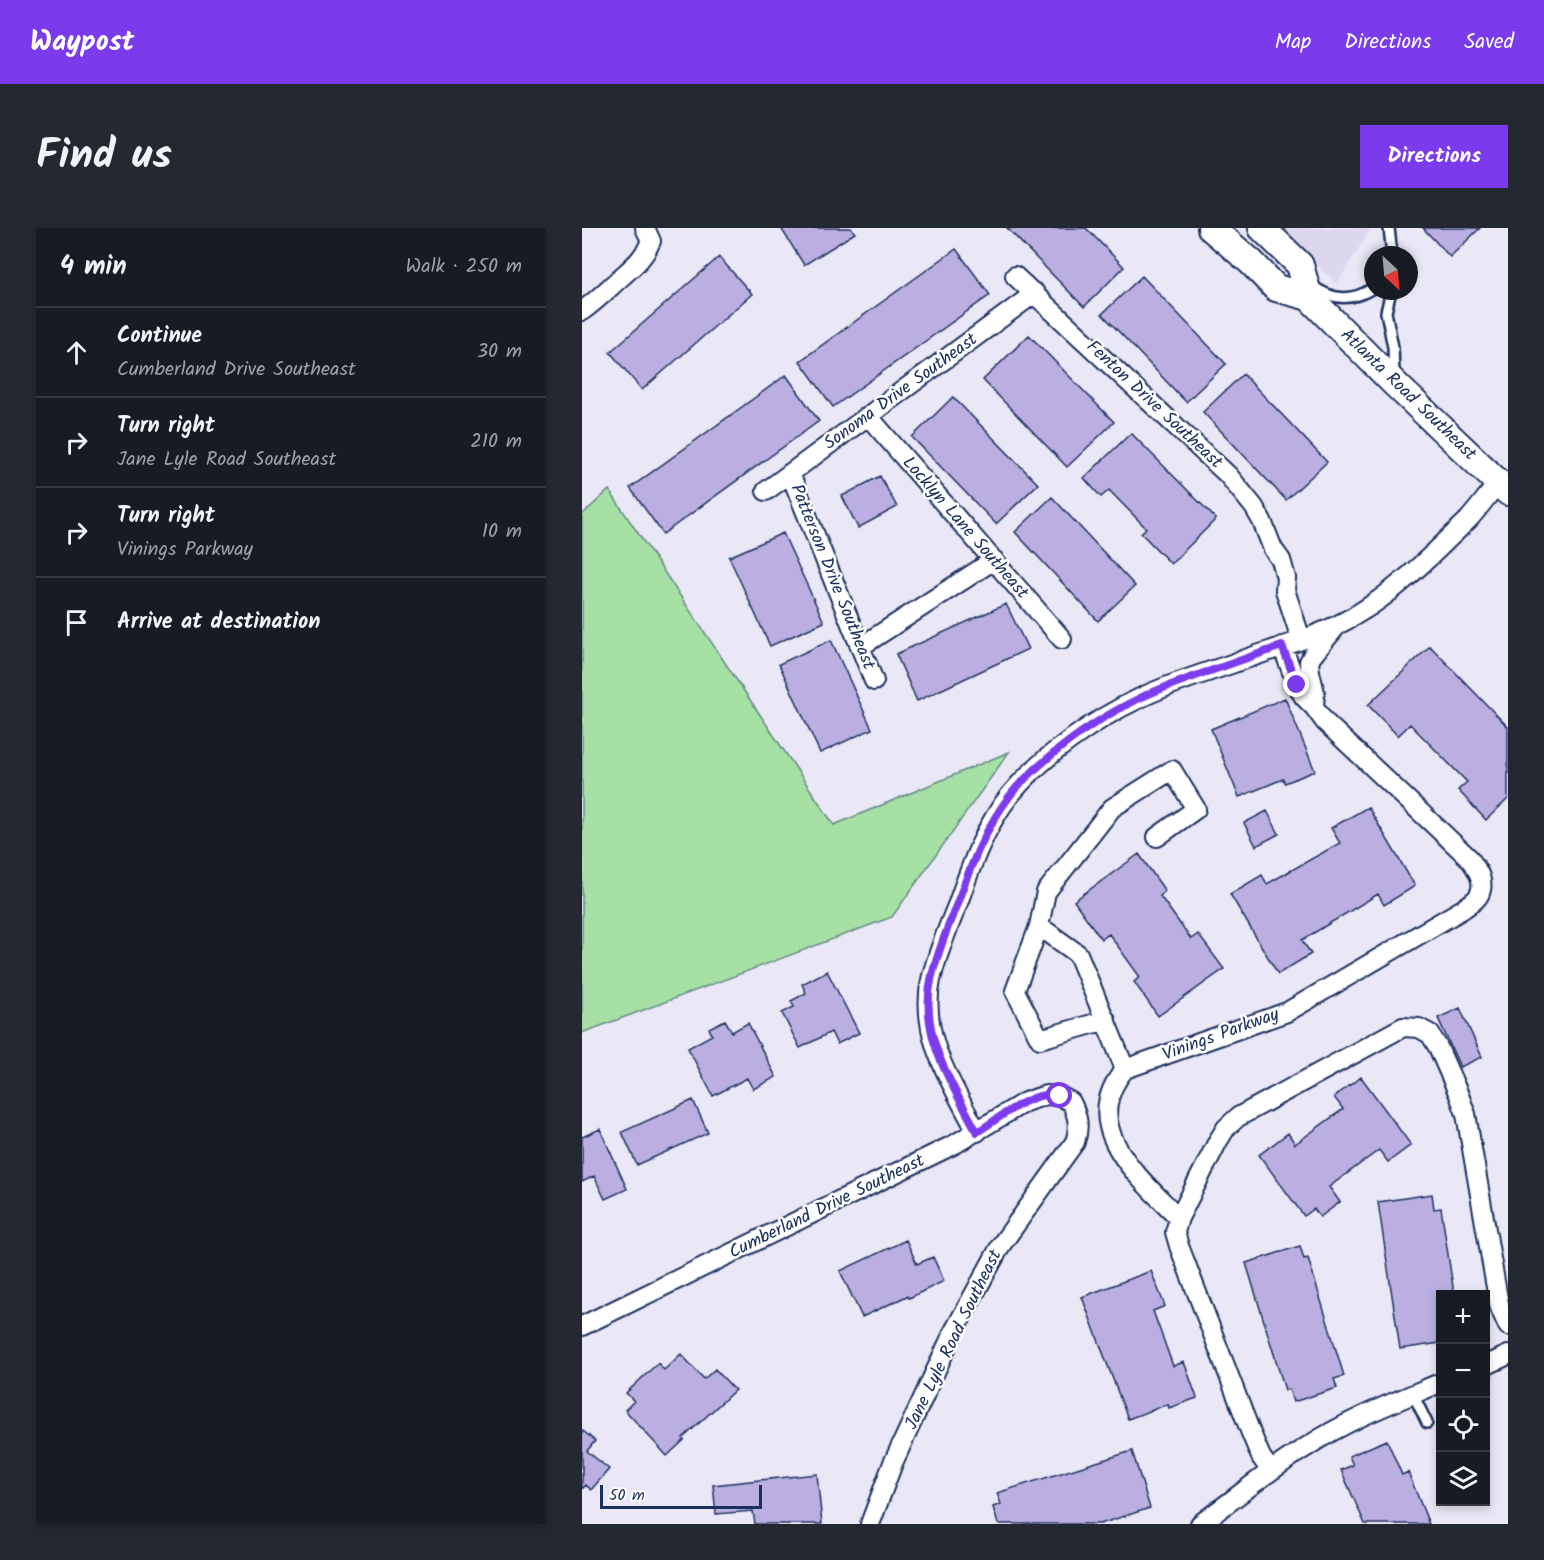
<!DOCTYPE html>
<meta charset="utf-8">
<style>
:root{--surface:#171b24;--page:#242831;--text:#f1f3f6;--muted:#9ea1a6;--line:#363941;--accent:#7c3aed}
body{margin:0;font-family:Kalam,sans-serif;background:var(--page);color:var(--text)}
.controls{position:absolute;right:18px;bottom:18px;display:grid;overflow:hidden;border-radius:0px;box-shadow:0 3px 9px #0003}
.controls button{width:54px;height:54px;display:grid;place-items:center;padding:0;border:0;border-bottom:2px solid var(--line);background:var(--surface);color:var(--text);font:30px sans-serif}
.compass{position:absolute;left:782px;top:18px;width:54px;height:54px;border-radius:50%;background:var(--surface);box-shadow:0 3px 9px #0003;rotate:154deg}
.scale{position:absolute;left:18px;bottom:15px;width:162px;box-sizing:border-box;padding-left:6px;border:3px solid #1b2f5e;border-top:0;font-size:16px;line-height:21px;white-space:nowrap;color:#1b2f5e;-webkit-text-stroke:4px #fff;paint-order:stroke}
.stop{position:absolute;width:18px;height:18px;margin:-14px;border:4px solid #7c3aed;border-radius:50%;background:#fff}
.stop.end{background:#7c3aed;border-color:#fff;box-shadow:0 2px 6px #0008}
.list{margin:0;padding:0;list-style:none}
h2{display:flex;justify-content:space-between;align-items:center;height:78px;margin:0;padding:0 24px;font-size:26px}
h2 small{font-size:20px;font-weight:400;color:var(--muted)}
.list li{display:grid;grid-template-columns:39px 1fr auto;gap:18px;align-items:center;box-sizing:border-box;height:90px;padding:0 24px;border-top:2px solid var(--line)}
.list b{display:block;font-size:22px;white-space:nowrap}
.list p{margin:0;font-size:20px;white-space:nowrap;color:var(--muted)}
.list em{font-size:20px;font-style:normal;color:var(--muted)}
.icon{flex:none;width:33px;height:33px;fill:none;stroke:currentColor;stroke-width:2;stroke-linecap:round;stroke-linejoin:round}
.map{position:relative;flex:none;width:926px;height:1296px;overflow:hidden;border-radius:0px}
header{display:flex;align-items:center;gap:36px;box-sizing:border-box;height:84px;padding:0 30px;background:var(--accent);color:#fff}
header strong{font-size:28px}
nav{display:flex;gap:33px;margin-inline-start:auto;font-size:21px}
.intro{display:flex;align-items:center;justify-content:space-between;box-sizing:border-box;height:144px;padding:0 36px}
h1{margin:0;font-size:42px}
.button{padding:15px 27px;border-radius:0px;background:var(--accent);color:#fff;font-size:21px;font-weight:700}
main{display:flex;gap:36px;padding:0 36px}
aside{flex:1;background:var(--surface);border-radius:0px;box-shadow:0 3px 9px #0003}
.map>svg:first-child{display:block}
.built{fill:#dcd6ef}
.green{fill:#a7e0a5;stroke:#618882;stroke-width:1.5}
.building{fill:#baafe0;stroke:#1b2f5e;stroke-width:1.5}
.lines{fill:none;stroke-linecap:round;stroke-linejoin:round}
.lane-casing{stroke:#1b2f5e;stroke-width:14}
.street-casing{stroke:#1b2f5e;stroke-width:22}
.secondary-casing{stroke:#1b2f5e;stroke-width:30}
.lane{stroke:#fff;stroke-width:9}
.street{stroke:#fff;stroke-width:18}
.secondary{stroke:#fff;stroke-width:26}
.route{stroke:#7c3aed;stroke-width:8}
.labels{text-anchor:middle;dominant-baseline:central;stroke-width:5;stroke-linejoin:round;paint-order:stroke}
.street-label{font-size:18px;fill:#1b2f5e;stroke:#fff}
</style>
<header>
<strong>Waypost</strong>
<nav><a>Map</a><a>Directions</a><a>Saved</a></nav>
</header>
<div class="intro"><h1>Find us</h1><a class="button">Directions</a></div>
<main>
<aside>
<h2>4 min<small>Walk · 250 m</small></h2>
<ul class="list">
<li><svg class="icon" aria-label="ahead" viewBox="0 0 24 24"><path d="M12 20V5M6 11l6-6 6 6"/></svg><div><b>Continue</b><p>Cumberland Drive Southeast</p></div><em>30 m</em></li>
<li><svg class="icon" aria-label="right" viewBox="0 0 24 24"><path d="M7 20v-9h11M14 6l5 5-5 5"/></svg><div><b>Turn right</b><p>Jane Lyle Road Southeast</p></div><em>210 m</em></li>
<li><svg class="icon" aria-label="right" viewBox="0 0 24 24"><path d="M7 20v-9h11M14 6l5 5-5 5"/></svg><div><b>Turn right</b><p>Vinings Parkway</p></div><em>10 m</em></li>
<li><svg class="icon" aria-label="arrive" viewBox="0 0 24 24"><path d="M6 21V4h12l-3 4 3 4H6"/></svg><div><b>Arrive at destination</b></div></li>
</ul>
</aside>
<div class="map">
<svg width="926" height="1296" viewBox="0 0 926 1296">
<rect width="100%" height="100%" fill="#eae7f6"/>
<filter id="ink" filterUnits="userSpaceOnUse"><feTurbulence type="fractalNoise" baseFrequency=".0167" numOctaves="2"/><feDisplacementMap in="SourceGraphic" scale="12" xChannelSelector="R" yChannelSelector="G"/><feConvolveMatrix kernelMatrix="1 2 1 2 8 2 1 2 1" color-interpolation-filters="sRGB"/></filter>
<g filter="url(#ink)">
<!-- built -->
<path class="built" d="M697,0H789L755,56Z"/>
<!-- green -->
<path class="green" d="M27,262L252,597L427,524L310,689L0,805V287Z"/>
<!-- building -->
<path class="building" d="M199,0H269L273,5L222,37Z
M425,0H504L542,39L502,79Z
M841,0H898L868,29Z
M374,21L408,67L251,179L218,133Z
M137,29L170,66L60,162L28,124Z
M560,48L644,136L604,174L520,86Z
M447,107L532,194L485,239L401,152Z
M661,146L745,234L704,272L621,184Z
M204,147L237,193L81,306L48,260Z
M371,169L456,256L414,296L330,209Z
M549,205L634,291L589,336L559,305L564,300L527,262L519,269L502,250Z
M298,248L315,279L276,300L260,268Z
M470,269L553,358L516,393L433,304Z
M201,305L242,394L188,418L147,329Z
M424,376L446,421L335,473L314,426Z
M249,412L290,501L238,525L197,436Z
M848,418L926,499V571L904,592L876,562L885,554L828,496L816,508L786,477Z
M703,470L733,543L703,555L701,551L657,569L629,501Z
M786,579L833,658L802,677L796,666L720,712L729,726L696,746L648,666L680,647L685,656L758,615L749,600Z
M685,583L697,606L674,618L662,595Z
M557,626L583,663L578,668L609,711L616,706L642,741L576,788L552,754L558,749L527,706L519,711L492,673Z
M245,743L277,805L255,816L249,804L218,820L200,785L212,779L209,773L224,765L220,756Z
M878,780L900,829L878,839L856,790Z
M143,792L150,804L166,795L194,849L171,861L165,850L131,868L106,820L130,807L127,800Z
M779,849L829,917L806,934L797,922L747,959L758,974L738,989L732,981L722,988L677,927L706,905L713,916L761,881L752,869Z
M111,872L126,905L55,937L40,904Z
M18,901L45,961L23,971L12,948L0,954V909Z
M850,966L852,981L859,980L872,1066H858V1115L818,1121L796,974Z
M324,1012L335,1036L351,1029L362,1053L327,1070L325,1068L280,1089L258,1043Z
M718,1018L722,1031L726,1030L762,1148L752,1151L755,1160L711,1174L707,1161L703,1162L664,1035Z
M569,1043L583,1078L571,1083L591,1138L602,1134L615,1170L587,1180L586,1176L546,1191L500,1069Z
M99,1126L122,1151L133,1141L153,1162L101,1210L102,1212L85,1228L43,1182L52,1173L44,1165L76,1135L82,1142Z
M0,1202L13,1213L5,1223L27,1241L9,1262L4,1257L0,1261Z
M805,1212L820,1247L826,1244L847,1296H783L759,1242L771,1237L767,1228Z
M550,1223L568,1280L518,1296H416L411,1279L419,1276L415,1265Z
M235,1246L240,1296H173L171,1283L134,1286L131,1257Z"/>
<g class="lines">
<defs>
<path id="lane" d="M807,0L810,27
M732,59C752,73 771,73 791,60
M809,63L804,84L811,119L812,146
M831,1166L845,1195"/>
<path id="street" d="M433,48L646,247L672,279L680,293L691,321L699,332L704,350L703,362L719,411
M0,83C13,74 24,63 36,52C49,40 62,31 69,13L63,0
M286,188L480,411
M208,245L292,453
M184,263L453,65
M278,419L412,332
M732,479L733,465L728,444L727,434L730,428L753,400
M457,698L496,726L543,841
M524,792L458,811L433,763L457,698L464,664L530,580L590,542L614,581L575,609
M395,904C370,856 337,808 349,752C355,725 366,700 376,675C389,638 403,598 428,567C459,529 513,491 558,470C591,454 627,444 661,432C700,418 742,407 777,385C807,367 833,343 858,319C867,310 877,301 886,292C897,280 906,267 916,255
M597,990C558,950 494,899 543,841L705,784L881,681C886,677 894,673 897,667C904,654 895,641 887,630L743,494L732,479L722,469L715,457L700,418
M0,1098L373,916L443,874L464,867L478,868L489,874C496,888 498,899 493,914L419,1017L372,1103L311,1235L288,1296
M903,1138L926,1127
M689,1243L679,1229L669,1205L597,1018L593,1004L597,990L636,913L644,900L656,889L821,799L837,800L848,806L856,819L877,867L884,886L915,1065L918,1080L926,1098
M618,1296C654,1270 688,1241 726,1218C767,1191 813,1174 858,1155"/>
<path id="secondary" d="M629,0L669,34L694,60L727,69
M680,0L718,37L727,69L812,155L926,264"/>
</defs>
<!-- lane casing -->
<use href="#lane" class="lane-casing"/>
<!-- street casing -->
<use href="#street" class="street-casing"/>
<!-- secondary casing -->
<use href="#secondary" class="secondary-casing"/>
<!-- lane -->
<use href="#lane" class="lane"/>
<!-- street -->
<use href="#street" class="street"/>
<!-- secondary -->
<use href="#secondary" class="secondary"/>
</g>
</g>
<g class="lines" filter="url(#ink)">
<!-- route -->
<path class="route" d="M478,868C473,867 468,866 463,867C443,869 413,893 395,904C370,856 337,808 349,752C355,724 367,697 377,670C390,635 404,599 427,569C437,555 452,542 465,531C493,507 523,487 556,471C576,461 598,454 619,446C646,437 673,427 700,418L715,457"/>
</g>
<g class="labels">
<!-- street labels -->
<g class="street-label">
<text transform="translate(319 164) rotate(-36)">Sonoma Drive Southeast</text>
<text transform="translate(826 167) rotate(44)">Atlanta Road Southeast</text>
<text transform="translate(572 177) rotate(43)">Fenton Drive Southeast</text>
<text transform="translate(383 300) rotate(49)">Locklyn Lane Southeast</text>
<text transform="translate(250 349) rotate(68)">Patterson Drive Southeast</text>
<text transform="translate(639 807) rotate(-20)">Vinings Parkway</text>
<text transform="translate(245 979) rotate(-26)">Cumberland Drive Southeast</text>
<text transform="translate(372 1112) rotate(-64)">Jane Lyle Road Southeast</text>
</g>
</g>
</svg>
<div class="controls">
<button>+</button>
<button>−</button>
<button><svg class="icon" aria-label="locate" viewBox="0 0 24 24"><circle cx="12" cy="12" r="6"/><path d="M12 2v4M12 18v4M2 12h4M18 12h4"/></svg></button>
<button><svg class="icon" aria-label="layers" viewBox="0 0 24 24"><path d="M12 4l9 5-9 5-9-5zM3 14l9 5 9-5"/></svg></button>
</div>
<svg class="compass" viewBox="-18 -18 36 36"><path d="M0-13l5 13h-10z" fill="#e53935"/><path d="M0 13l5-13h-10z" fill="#9ea1a6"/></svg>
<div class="scale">50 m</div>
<div class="stop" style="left:478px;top:868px"></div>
<div class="stop end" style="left:715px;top:457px"></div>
</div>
</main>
